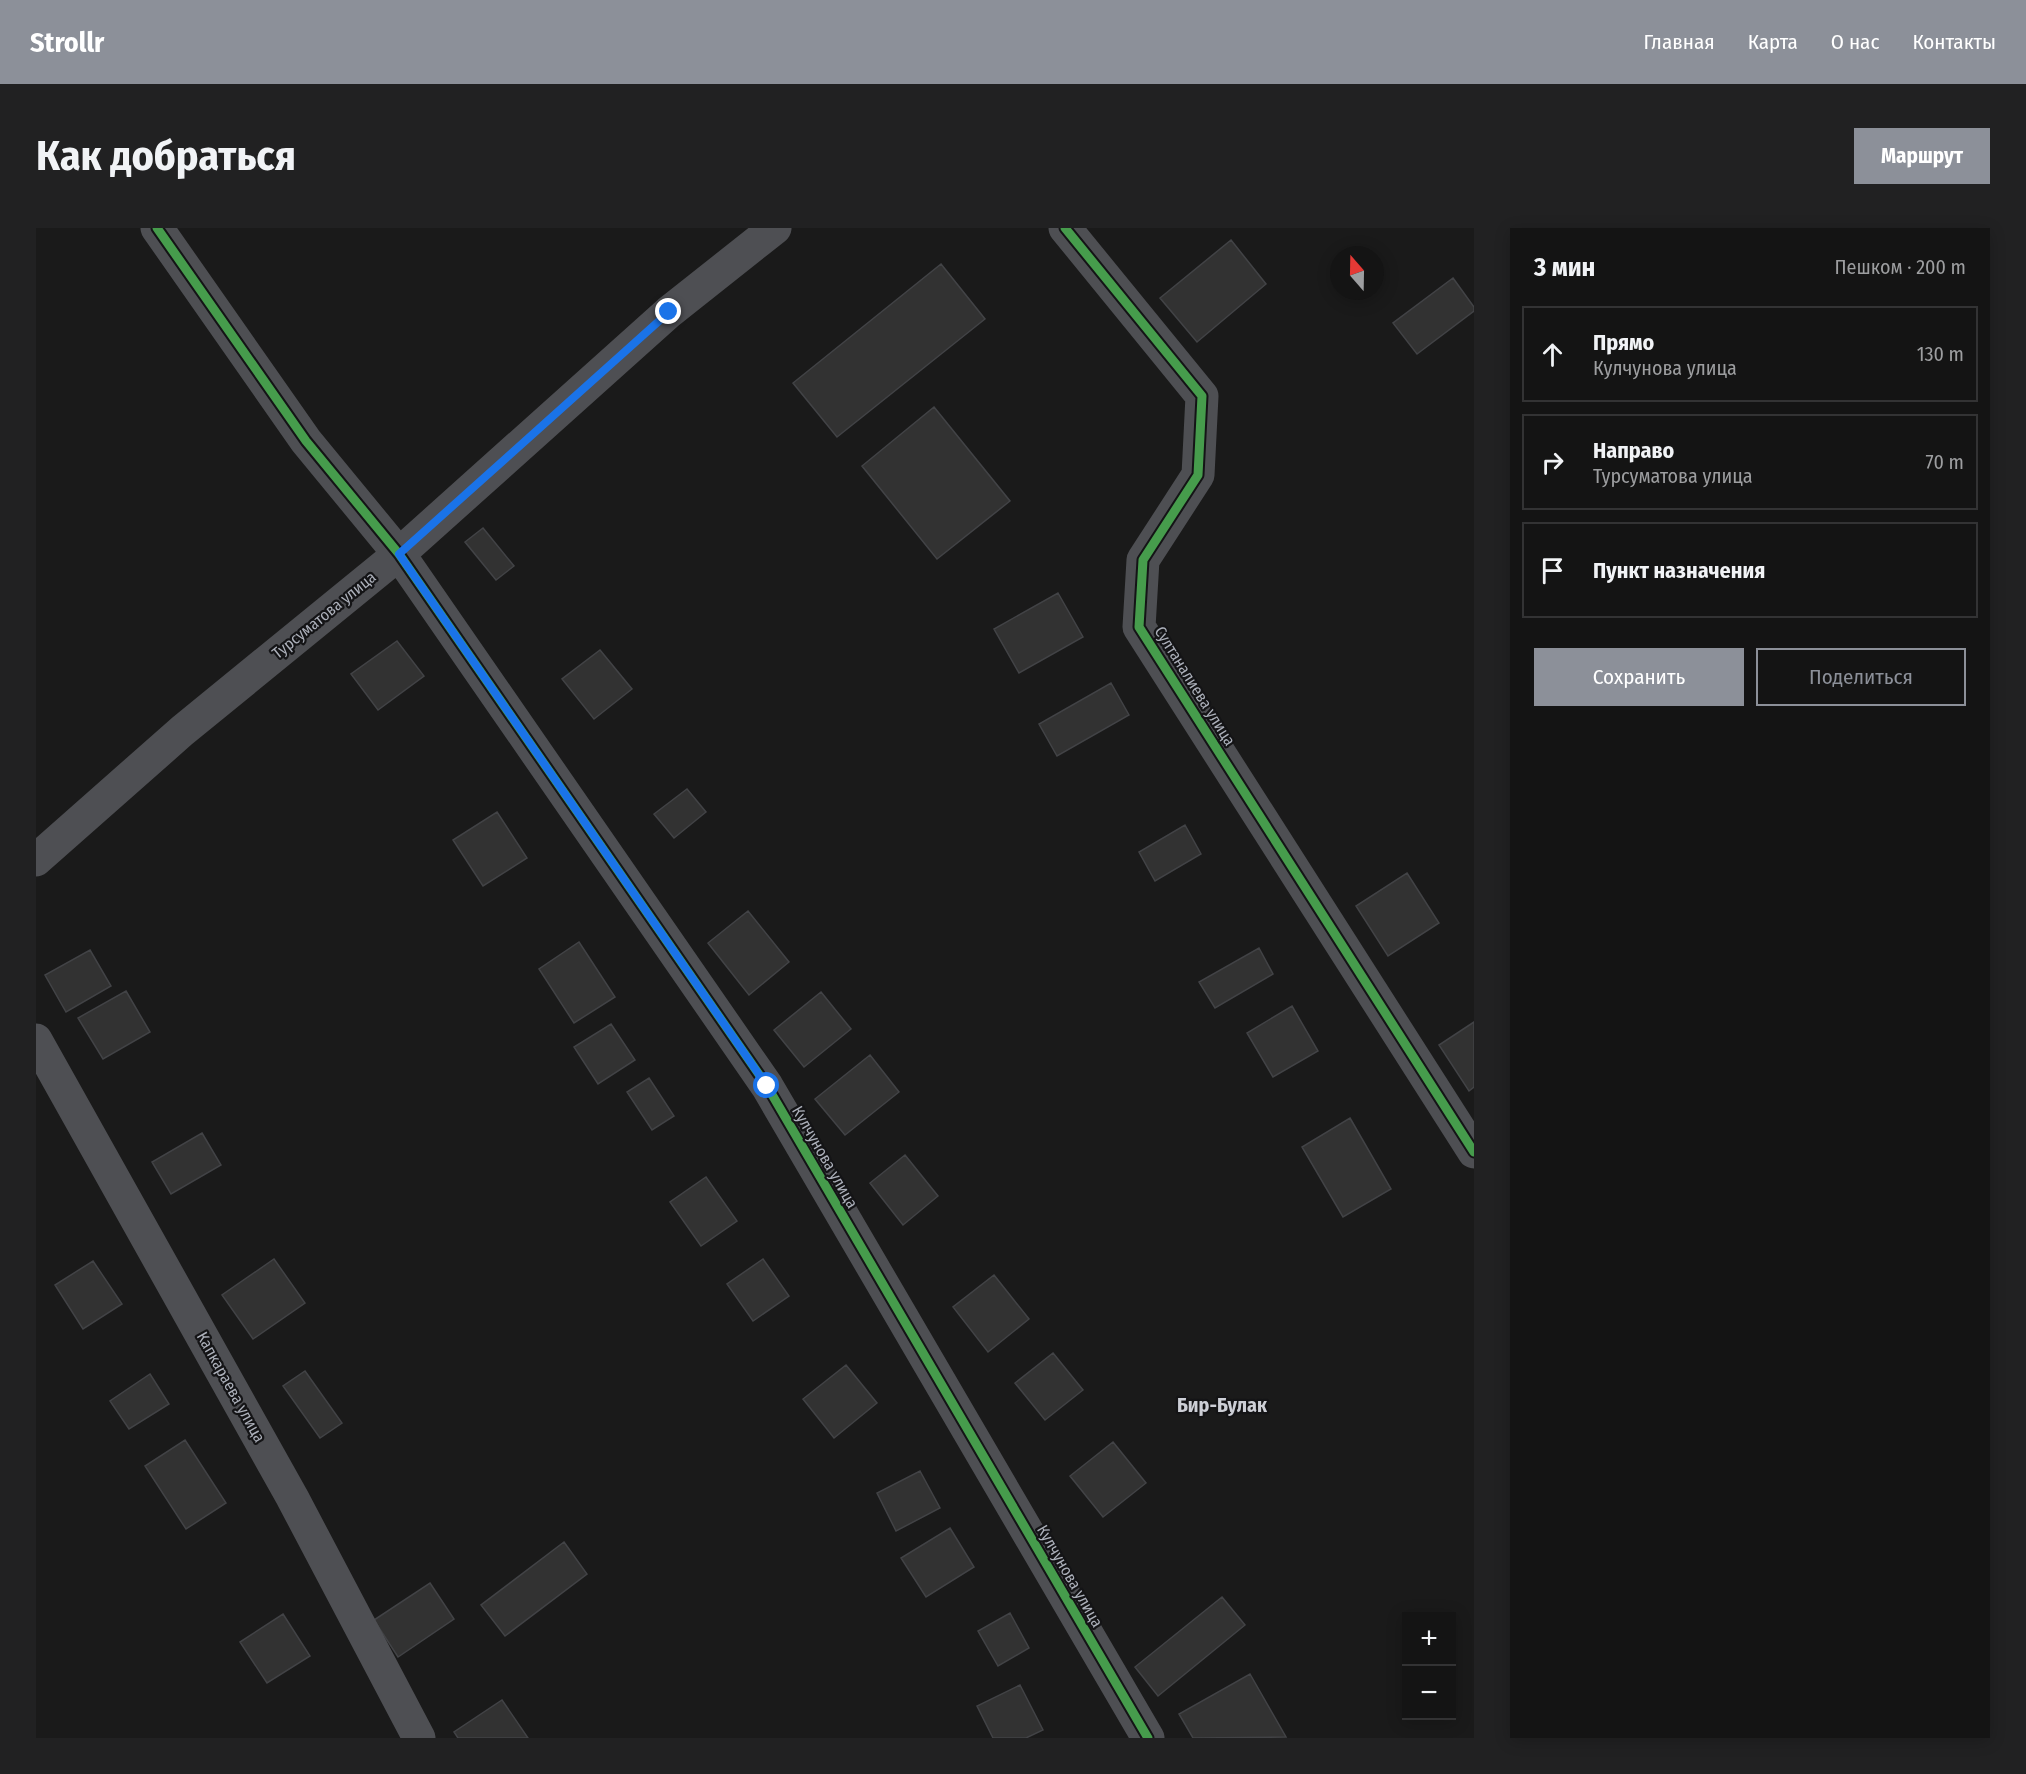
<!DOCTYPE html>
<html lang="ru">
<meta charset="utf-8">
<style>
:root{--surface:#141414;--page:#212122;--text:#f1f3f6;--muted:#9d9ea0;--line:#333334;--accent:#8c9099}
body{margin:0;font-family:"Fira Sans Condensed",sans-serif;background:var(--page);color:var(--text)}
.controls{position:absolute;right:18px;bottom:18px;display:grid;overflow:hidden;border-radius:0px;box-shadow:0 3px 15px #0003}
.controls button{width:54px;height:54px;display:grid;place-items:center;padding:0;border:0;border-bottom:2px solid var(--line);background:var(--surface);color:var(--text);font:30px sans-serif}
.compass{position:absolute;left:1294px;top:18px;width:54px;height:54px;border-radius:50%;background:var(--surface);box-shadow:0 3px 15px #0003;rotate:340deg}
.stop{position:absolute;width:18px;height:18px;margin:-14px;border:4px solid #1a73e8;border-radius:50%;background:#fff}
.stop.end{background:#1a73e8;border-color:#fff;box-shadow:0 2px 6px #0008}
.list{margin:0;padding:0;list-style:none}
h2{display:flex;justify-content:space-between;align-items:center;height:78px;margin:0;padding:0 24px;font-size:26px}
h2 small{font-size:20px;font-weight:400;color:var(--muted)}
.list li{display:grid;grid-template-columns:39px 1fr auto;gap:18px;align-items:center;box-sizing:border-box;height:96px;margin:0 12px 12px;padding:0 12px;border:2px solid var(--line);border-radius:0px}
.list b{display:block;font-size:22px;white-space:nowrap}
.list p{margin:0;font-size:20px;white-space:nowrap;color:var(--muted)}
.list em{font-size:20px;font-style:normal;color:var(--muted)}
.actions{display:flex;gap:12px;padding:18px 24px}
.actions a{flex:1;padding:14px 0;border:2px solid var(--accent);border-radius:0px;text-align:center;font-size:21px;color:var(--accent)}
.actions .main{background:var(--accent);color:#fff}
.icon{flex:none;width:33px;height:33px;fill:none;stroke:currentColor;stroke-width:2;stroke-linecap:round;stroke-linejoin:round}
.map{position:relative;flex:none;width:1438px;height:1510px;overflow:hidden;border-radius:0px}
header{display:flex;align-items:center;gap:36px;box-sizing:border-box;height:84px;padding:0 30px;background:var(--accent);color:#fff}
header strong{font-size:28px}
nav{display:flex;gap:33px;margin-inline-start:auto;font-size:21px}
.intro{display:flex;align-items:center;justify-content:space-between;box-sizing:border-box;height:144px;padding:0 36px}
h1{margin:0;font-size:42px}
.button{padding:15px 27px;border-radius:0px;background:var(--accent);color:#fff;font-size:21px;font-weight:700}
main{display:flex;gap:36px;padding:0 36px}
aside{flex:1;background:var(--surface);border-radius:0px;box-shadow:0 3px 15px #0003}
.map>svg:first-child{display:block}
.building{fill:#323232;stroke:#424346;stroke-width:1.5}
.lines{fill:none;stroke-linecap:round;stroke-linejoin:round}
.minor{stroke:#4e4f53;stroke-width:33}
.cycleway-casing{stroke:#141416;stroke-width:13}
.cycleway{stroke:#469c4c;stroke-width:9}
.route{stroke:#1a73e8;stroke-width:8}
.labels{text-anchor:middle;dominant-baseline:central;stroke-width:4.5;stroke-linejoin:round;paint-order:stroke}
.street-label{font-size:16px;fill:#acb0ba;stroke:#141416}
.quarter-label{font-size:20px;font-weight:bold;fill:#cdcfd6;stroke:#141416}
</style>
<header>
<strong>Strollr</strong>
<nav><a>Главная</a><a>Карта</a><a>О нас</a><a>Контакты</a></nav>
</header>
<div class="intro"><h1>Как добраться</h1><a class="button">Маршрут</a></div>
<main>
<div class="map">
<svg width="1438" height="1510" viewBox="0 0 1438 1510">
<rect width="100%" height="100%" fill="#1a1a1a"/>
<!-- building -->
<path class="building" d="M1195,12L1230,56L1161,114L1124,70Z
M905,36L949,91L801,209L757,155Z
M1417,50L1438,79V83L1381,126L1357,95Z
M898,179L974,273L901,331L826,238Z
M447,300L478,338L460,352L429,314Z
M1022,365L1047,409L983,445L958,401Z
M361,413L388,448L342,482L315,446Z
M564,422L596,461L558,491L526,451Z
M1075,455L1093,487L1021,528L1003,496Z
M651,561L670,584L638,610L618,586Z
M461,584L491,630L447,658L417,612Z
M1149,597L1165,626L1119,653L1103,624Z
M1371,645L1403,695L1352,728L1320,678Z
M712,683L753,734L713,767L672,715Z
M543,714L579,769L538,795L503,741Z
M1223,720L1237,746L1179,780L1163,754Z
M54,722L75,758L30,784L9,747Z
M90,763L114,804L67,831L42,790Z
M785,764L815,801L768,839L738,802Z
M1256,778L1282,823L1237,849L1211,805Z
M1438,794V859L1433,863L1403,817Z
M575,796L599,832L562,856L538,819Z
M834,827L863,864L809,907L779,871Z
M613,850L638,888L616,902L591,864Z
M1314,890L1355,961L1307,989L1266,919Z
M166,905L185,937L135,966L116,934Z
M869,927L902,968L867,997L834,955Z
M670,949L701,993L665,1018L634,974Z
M238,1031L269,1075L217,1111L186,1067Z
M727,1031L753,1068L717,1093L691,1056Z
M57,1033L86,1076L47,1101L19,1057Z
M958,1047L993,1091L952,1124L917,1079Z
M1017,1125L1047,1162L1009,1192L979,1155Z
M810,1137L841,1175L798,1210L767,1171Z
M269,1143L306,1195L284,1210L247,1158Z
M114,1146L133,1176L93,1201L74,1173Z
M149,1212L190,1275L150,1301L109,1238Z
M1077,1214L1110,1255L1067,1289L1034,1248Z
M884,1243L904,1280L860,1303L841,1265Z
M914,1300L938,1339L890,1369L865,1330Z
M528,1314L551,1346L469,1408L445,1377Z
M394,1355L418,1391L362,1429L338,1392Z
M1186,1369L1209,1397L1122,1468L1099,1439Z
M974,1385L993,1420L962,1438L942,1403Z
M247,1386L274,1428L231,1455L204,1414Z
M1214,1446L1250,1509L1157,1510L1143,1486Z
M984,1457L1007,1502L990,1510H957L941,1478Z
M466,1472L492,1510H422L418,1504Z"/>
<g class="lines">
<!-- minor -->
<path class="minor" d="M121,0L270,213L363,326L731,858L1112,1510
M1029,0L1166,168L1162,247L1107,332L1103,399L1438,924
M0,632L146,503L363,326L633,84L739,0
M0,812L256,1269L383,1510"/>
<defs>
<path id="cycleway" d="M121,0L270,213L363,326L731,858L1112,1510
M1029,0L1166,168L1162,247L1107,332L1103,399L1438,924"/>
</defs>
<!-- cycleway casing -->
<use href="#cycleway" class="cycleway-casing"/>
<!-- cycleway -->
<use href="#cycleway" class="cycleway"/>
</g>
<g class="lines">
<!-- route -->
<path class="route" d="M633,84L363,326L731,858"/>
</g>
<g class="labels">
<!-- street labels -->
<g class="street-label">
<text transform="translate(288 387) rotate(-39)">Турсуматова улица</text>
<text transform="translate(1159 458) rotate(58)">Султаналиева улица</text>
<text transform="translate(789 929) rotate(60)">Кулчунова улица</text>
<text transform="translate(195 1159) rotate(61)">Капкараева улица</text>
<text transform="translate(1034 1348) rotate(60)">Кулчунова улица</text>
</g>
<!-- quarter labels -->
<g class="quarter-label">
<text x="1186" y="1177">Бир-Булак</text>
</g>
</g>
</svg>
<div class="controls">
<button>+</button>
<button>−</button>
</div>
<svg class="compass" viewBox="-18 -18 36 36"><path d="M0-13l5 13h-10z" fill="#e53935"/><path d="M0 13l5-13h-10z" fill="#9d9ea0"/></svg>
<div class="stop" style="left:731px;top:858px"></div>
<div class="stop end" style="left:633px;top:84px"></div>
</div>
<aside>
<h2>3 мин<small>Пешком · 200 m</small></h2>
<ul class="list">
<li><svg class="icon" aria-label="ahead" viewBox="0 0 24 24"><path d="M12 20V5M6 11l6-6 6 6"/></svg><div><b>Прямо</b><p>Кулчунова улица</p></div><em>130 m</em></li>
<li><svg class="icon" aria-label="right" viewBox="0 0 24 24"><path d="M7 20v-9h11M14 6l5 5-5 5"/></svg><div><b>Направо</b><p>Турсуматова улица</p></div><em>70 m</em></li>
<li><svg class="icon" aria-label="arrive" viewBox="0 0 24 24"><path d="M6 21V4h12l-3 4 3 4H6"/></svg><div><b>Пункт назначения</b></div></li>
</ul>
<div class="actions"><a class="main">Сохранить</a><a>Поделиться</a></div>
</aside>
</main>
